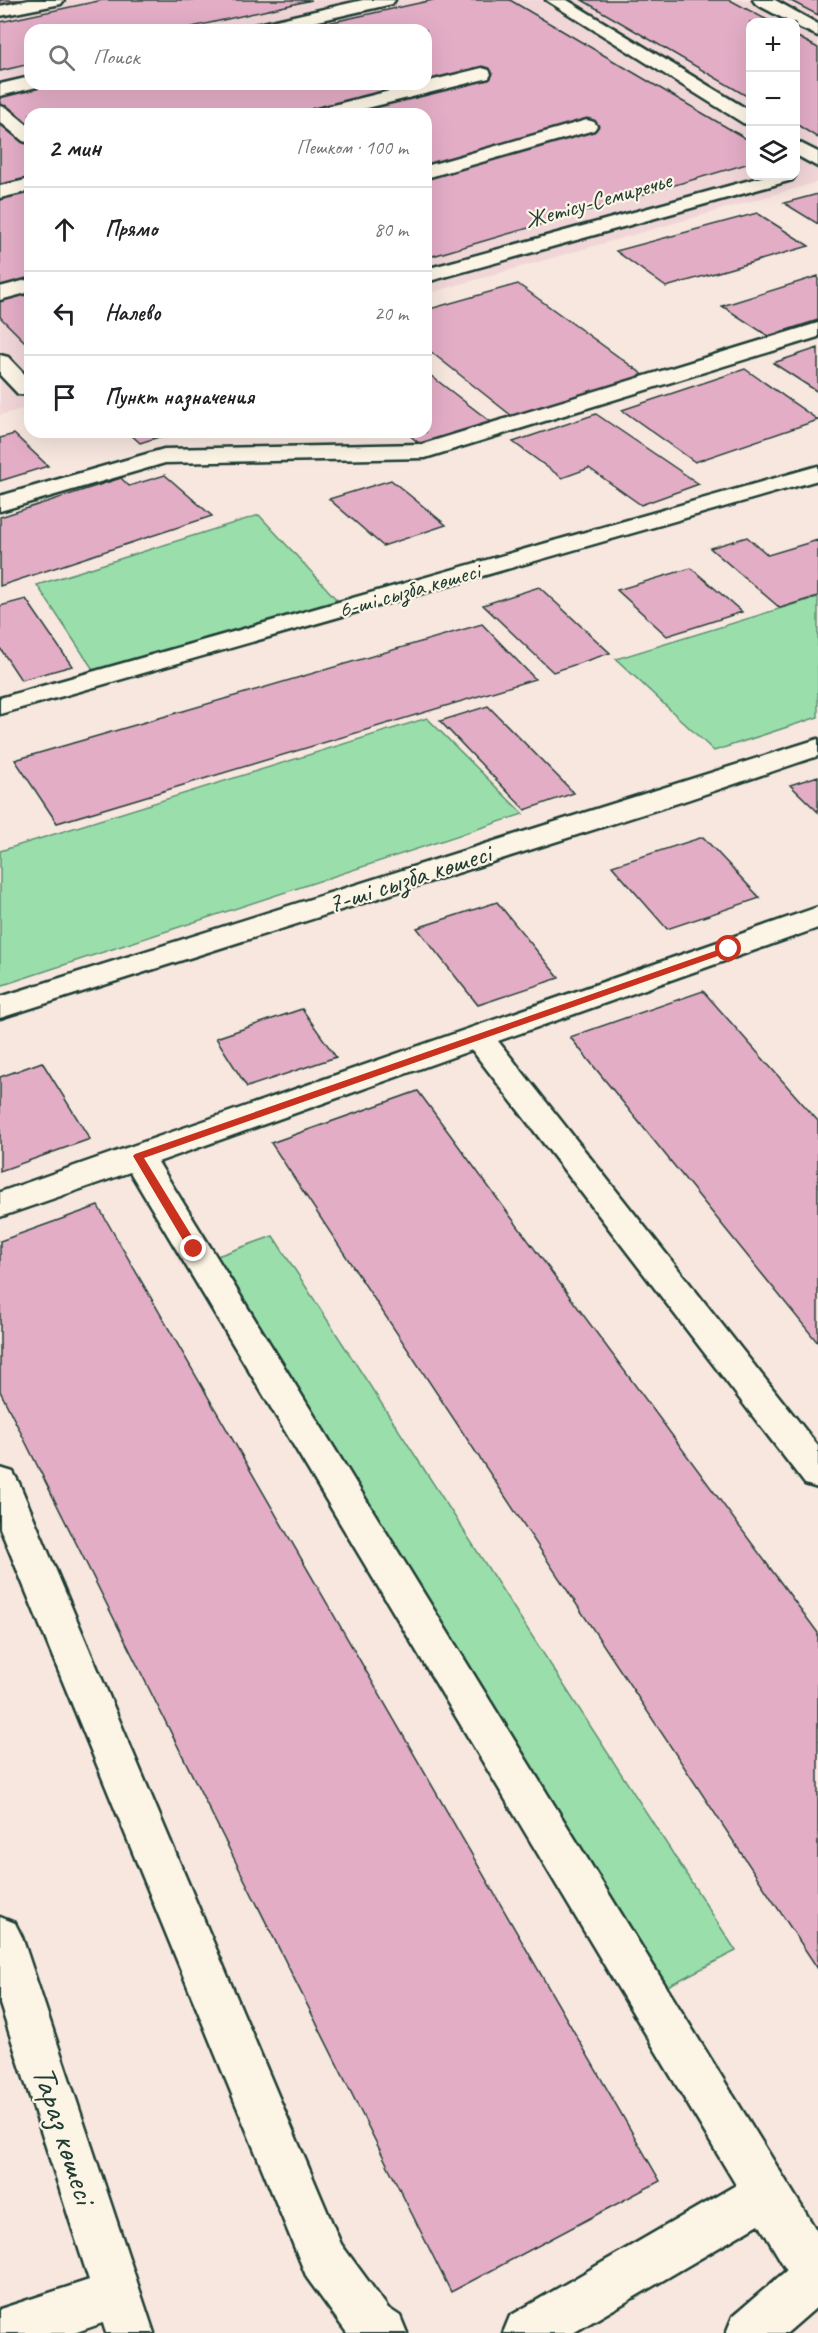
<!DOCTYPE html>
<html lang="ru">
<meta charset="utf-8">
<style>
:root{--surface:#fff;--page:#f2f2f2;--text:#202124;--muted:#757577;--line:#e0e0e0}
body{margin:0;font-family:Caveat,sans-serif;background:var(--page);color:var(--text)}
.controls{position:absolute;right:18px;top:18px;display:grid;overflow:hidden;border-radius:12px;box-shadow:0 6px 24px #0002}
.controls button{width:54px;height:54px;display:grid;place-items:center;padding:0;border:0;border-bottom:2px solid var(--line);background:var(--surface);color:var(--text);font:30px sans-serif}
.stop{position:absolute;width:18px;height:18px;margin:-14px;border:4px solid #c8321e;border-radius:50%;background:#fff}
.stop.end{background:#c8321e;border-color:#fff;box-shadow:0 2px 6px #0008}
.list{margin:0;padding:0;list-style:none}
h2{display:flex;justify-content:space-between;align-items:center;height:78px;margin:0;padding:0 24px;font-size:26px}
h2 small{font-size:20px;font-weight:400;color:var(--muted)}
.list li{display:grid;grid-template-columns:39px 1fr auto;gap:18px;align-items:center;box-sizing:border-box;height:84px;padding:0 24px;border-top:2px solid var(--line)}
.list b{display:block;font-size:22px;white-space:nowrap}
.list em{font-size:20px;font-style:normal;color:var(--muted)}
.icon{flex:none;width:33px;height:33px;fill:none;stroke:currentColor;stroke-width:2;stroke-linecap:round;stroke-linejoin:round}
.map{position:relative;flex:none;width:818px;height:2333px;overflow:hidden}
.search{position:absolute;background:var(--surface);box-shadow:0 6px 24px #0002;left:24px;top:24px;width:408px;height:66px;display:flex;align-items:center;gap:15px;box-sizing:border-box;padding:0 21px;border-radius:18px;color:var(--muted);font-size:22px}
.panel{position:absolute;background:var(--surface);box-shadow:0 6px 24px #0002;left:24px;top:108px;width:408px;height:330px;border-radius:18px}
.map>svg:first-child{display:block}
.built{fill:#f1d6d8;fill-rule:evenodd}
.green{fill:#9adfab;stroke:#5c8e70;stroke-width:1.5}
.building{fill:#e3adc6;stroke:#1f3d34;stroke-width:1.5}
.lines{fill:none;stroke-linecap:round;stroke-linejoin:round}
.service-casing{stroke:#1f3d34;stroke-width:5}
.minor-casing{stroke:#1f3d34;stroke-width:5}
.tertiary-casing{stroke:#1f3d34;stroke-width:5}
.service{fill:#fcf5e5;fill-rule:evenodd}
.minor{fill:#fcf5e5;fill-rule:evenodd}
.tertiary{fill:#fcf5e5;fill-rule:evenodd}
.route{fill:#c8321e}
.labels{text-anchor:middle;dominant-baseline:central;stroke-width:4.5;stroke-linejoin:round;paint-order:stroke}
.far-street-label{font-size:24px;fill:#1f3d34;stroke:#fcf5e5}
.street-label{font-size:28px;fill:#1f3d34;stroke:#fcf5e5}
.near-street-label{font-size:33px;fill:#1f3d34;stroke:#fcf5e5}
</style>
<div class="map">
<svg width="818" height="2333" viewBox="0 0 818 2333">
<rect width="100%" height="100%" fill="#f7e7df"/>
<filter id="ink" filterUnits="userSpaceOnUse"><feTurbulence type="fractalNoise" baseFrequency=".0167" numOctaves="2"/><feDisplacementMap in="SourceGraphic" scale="12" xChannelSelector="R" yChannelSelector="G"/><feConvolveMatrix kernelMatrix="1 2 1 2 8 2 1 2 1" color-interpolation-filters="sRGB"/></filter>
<g filter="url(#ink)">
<!-- built -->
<path class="built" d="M0,0H818V182L426,294V114H30V407L0,415ZM750,22H796V176H750ZM30,30H426V84H30Z"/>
<!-- green -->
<path class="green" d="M259,515L339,602L94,671L37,585Z
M818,597V717L714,751L616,659Z
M427,718L523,814L0,986V851Z
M273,1236L736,1951L660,1990L209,1259Z"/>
<!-- building -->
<path class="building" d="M0,0H44L0,10Z
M103,0H312L179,30H30V64L0,71V22Z
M433,0H510L750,141V163L426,258V114H30V347L0,317V95L51,84H426V30H296Z
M582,0H730L771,22H750V98Z
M789,0H818V15Z
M796,36L818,48V138L796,124Z
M818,194V224L784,203Z
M757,213L809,246L666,287L616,251Z
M818,276V320L768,336L722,306Z
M518,284L645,376L512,416L426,348V310Z
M818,348V392L773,363Z
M745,369L818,420L695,462L622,410Z
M426,372L491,422L421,445L406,432H426Z
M596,414L699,484L641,505L589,468L562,478L513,442Z
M128,432H175L140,443Z
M14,434L48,466L0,481V438Z
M165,475L212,516L0,586V517L121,478L129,486Z
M391,480L446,525L383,546L329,499Z
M747,537L768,555L818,540V596L780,608L710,548Z
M691,568L742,612L667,636L617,590Z
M539,587L610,653L553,672L483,605Z
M26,599L72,666L21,680L0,648V606Z
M482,624L535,679L57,823L15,760Z
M488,706L574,793L525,810L440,721Z
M818,776V812L790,785Z
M703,837L760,898L667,929L612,866Z
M497,902L559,978L478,1005L417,928Z
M703,991L818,1121V1343L570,1037Z
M302,1009L336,1057L247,1087L216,1038Z
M42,1062L90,1139L0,1171V1077Z
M418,1091L818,1633V1969L271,1143Z
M98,1206L660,2181L451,2292L0,1391V1241Z"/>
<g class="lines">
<defs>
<path id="service" d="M29,0H64L61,4L0,16V6Z
M363,0H395L392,4L279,30H247L250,26Z
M546,0H567L750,111V125L743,123Z
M753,0H775L818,24V36L796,26V22H790L756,4Z
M482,68L489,70L491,74L489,78L343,114H311L313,110Z
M30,77V84H39L37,87L0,96V84Z
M0,106L7,108L30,127V143L23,141L0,122Z
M587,120L594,122L597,126L594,130L426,178V166Z
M796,141L818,152V167L796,155Z
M765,176H795L792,180L426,282V269Z
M30,179V191L0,198V186Z
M30,279V292L0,300V287Z
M818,323V337L425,458L165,463L0,511V496L164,449L423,444Z
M0,355L8,357L30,380V395L18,394L0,375Z
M818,907V928L498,1041L818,1446V1488L805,1484L472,1050L158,1162L818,2233L817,2300L800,2293L759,2224L573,2333H503L510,2316L736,2185L130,1172L0,1217V1192Z
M0,1468L13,1472L19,1483L341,2244L388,2308L400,2316L407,2333H347L307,2278L0,1528Z
M117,2271L134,2278L141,2295L134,2312L74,2333H0V2309Z"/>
<path id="minor" d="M818,466V480L0,714V698Z
M818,739V756L681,802L0,1018V997Z
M818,2251V2306L787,2333H726L733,2316L801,2258Z"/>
<path id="tertiary" d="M0,1917L15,1923L22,1937L154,2333H106L0,2004Z"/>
</defs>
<!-- service casing -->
<use href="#service" class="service-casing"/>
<!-- minor casing -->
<use href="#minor" class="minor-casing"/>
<!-- tertiary casing -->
<use href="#tertiary" class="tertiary-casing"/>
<!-- service -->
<use href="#service" class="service"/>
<!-- minor -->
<use href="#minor" class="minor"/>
<!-- tertiary -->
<use href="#tertiary" class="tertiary"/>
</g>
</g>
<!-- route -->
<path class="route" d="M729,946L733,949L732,951L144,1158L198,1246V1252H190L133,1156L135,1154Z"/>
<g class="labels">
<!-- far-street labels -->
<g class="far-street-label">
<text transform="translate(598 200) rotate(-16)">Жетісу-Семиречье</text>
<text transform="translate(409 590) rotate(-16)">6-ші сызба көшесі</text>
</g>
<!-- street labels -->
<g class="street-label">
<text transform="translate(409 878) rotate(-18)">7-ші сызба көшесі</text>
</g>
<!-- near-street labels -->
<g class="near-street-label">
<text transform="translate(65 2135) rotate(72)">Тараз көшесі</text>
</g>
</g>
</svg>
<div class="controls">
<button>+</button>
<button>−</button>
<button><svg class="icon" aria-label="layers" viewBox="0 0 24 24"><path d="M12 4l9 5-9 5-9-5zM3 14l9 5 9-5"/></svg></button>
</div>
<div class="stop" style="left:729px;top:949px"></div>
<div class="stop end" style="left:194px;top:1249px"></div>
<div class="search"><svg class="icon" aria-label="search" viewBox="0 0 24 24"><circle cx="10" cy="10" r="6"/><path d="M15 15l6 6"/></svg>Поиск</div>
<section class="panel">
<h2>2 мин<small>Пешком · 100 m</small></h2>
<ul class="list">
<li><svg class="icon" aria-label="ahead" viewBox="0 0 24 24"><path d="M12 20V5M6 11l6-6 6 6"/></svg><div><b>Прямо</b></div><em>80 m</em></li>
<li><svg class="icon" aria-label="left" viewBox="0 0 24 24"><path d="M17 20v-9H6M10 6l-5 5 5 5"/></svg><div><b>Налево</b></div><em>20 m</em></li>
<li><svg class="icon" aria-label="arrive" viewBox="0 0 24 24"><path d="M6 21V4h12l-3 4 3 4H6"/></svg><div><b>Пункт назначения</b></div></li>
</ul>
</section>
</div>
